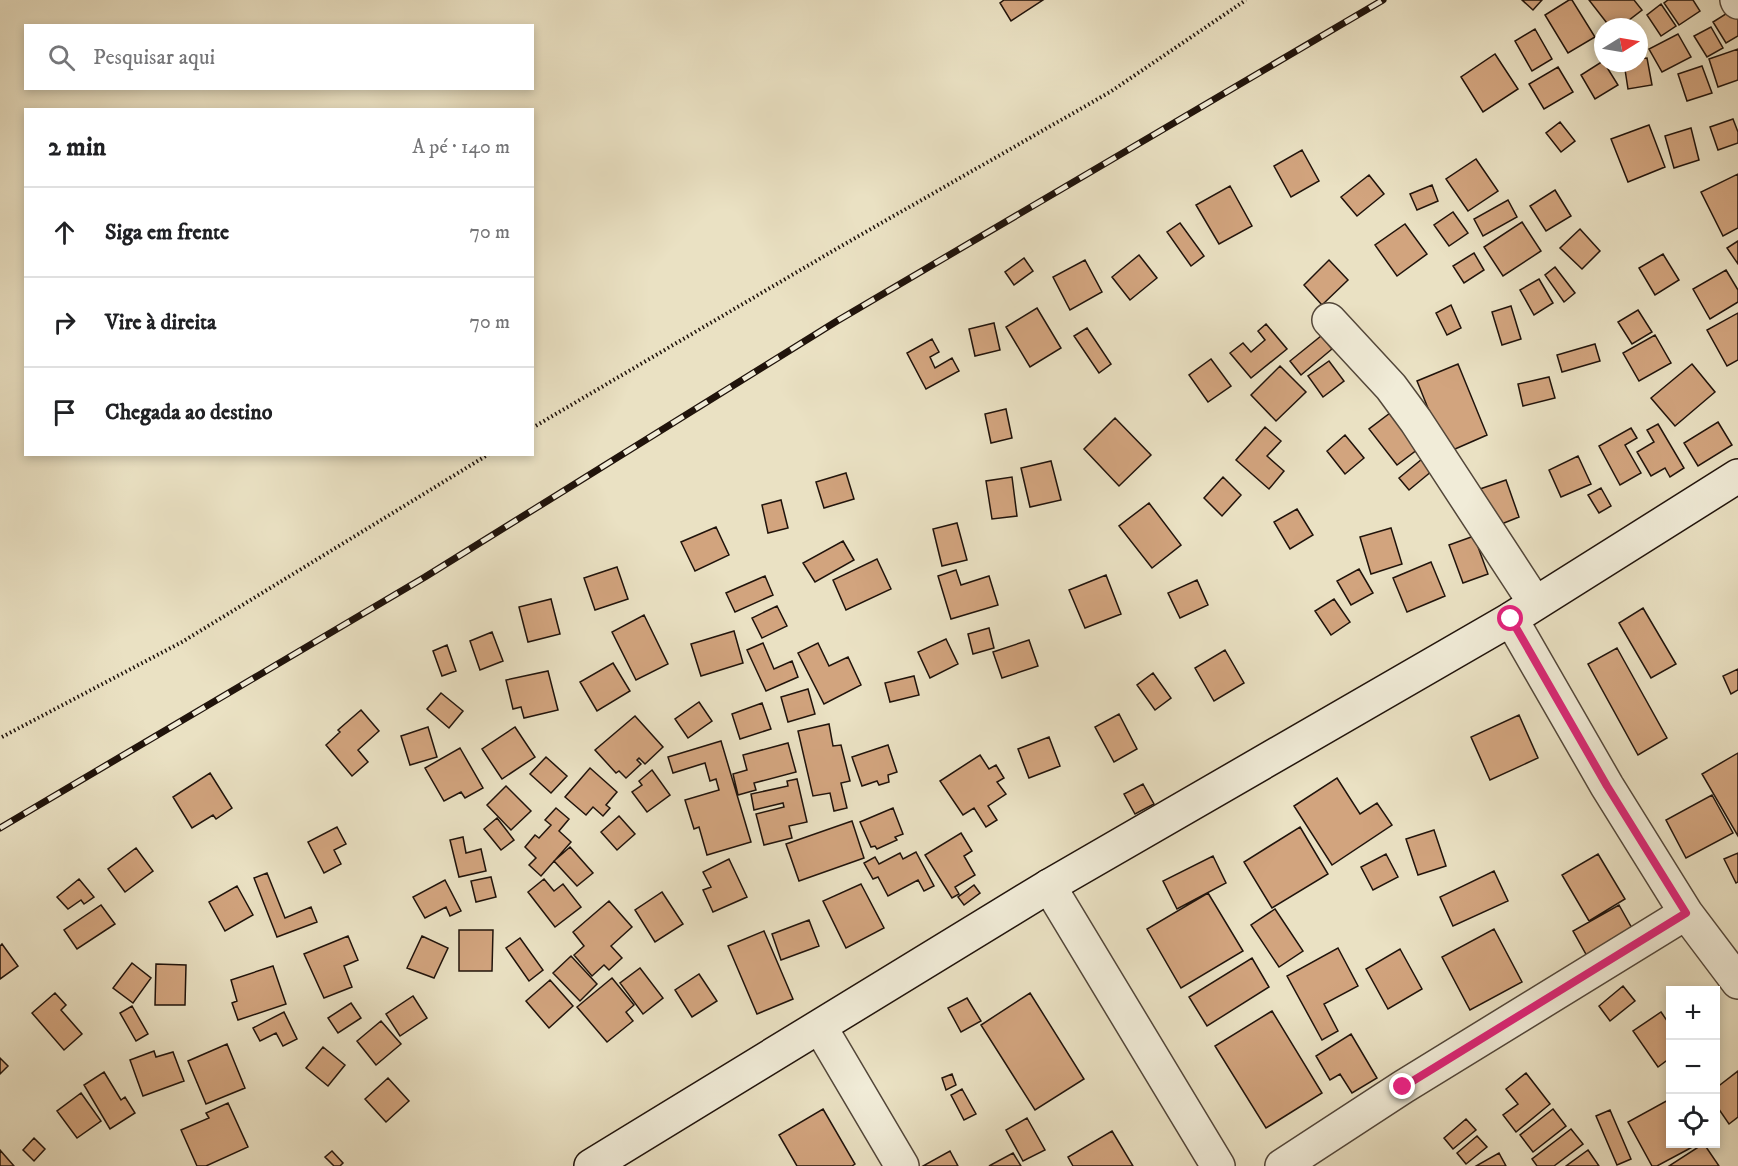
<!DOCTYPE html>
<html lang="pt">
<meta charset="utf-8">
<style>
:root{--surface:#fff;--page:#f6f6f6;--text:#202124;--muted:#757577;--line:#e0e0e0}
body{margin:0;font-family:"IM FELL DW Pica",serif;background:var(--page);color:var(--text)}
.controls{position:absolute;right:18px;bottom:18px;display:grid;overflow:hidden;border-radius:0px;box-shadow:0 3px 9px #0003}
.controls button{width:54px;height:54px;display:grid;place-items:center;padding:0;border:0;border-bottom:2px solid var(--line);background:var(--surface);color:var(--text);font:30px sans-serif}
.compass{position:absolute;left:1594px;top:18px;width:54px;height:54px;border-radius:50%;background:var(--surface);box-shadow:0 3px 9px #0003;rotate:79deg}
.stop{position:absolute;width:18px;height:18px;margin:-14px;border:4px solid #db2777;border-radius:50%;background:#fff}
.stop.end{background:#db2777;border-color:#fff;box-shadow:0 2px 6px #0008}
.list{margin:0;padding:0;list-style:none}
h2{display:flex;justify-content:space-between;align-items:center;height:78px;margin:0;padding:0 24px;font-size:26px}
h2 small{font-size:20px;font-weight:400;color:var(--muted)}
.list li{display:grid;grid-template-columns:39px 1fr auto;gap:18px;align-items:center;box-sizing:border-box;height:90px;padding:0 24px;border-top:2px solid var(--line)}
.list b{display:block;font-size:22px;white-space:nowrap}
.list em{font-size:20px;font-style:normal;color:var(--muted)}
.icon{flex:none;width:33px;height:33px;fill:none;stroke:currentColor;stroke-width:2;stroke-linecap:round;stroke-linejoin:round}
.map{position:relative;flex:none;width:1738px;height:1166px;overflow:hidden}
.search{position:absolute;background:var(--surface);box-shadow:0 3px 9px #0003;left:24px;top:24px;width:510px;height:66px;display:flex;align-items:center;gap:15px;box-sizing:border-box;padding:0 21px;border-radius:0px;color:var(--muted);font-size:22px}
.panel{position:absolute;background:var(--surface);box-shadow:0 3px 9px #0003;left:24px;top:108px;width:510px;height:348px;border-radius:0px}
.map>svg:first-child{display:block}
.building{fill:#d2a47e;stroke:#20130b;stroke-width:1.5}
.lines{fill:none;stroke-linecap:round;stroke-linejoin:round}
.street-casing{stroke:#524639;stroke-width:36}
.secondary-casing{stroke:#20130b;stroke-width:36}
.path{stroke:#20130b;stroke-width:4;stroke-dasharray:1.5 3;stroke-linecap:butt}
.street{stroke:#f1ecd8;stroke-width:33}
.secondary{stroke:#f1ecd8;stroke-width:33}
.rail-casing{stroke:#20130b;stroke-width:7}
.rail{stroke:#f1ecd8;stroke-width:4.5;stroke-dasharray:14;stroke-linecap:butt}
.route{stroke:#db2777;stroke-width:8}
</style>
<div class="map">
<svg width="1738" height="1166" viewBox="0 0 1738 1166">
<rect width="100%" height="100%" fill="#eae1c3"/>
<filter id="stains"><feTurbulence type="fractalNoise" baseFrequency=".00333" numOctaves="4"/><feColorMatrix values="0 0 0 0 .2 0 0 0 0 .09 0 0 0 0 .02 0 0 0 .5 -.17"/></filter>
<radialGradient id="worn" r=".72"><stop offset=".6" stop-color="#630" stop-opacity="0"/><stop offset="1" stop-color="#630" stop-opacity=".3"/></radialGradient>
<!-- building -->
<path class="building" d="M1004,0H1043L1011,21L1000,3Z
M1522,0H1542L1533,10Z
M1569,0H1572L1595,37L1568,53L1545,15Z
M1589,0H1634L1642,10L1620,27H1610Z
M1668,0H1693L1700,11L1679,25L1664,3Z
M1661,4L1676,26L1661,36L1647,15Z
M1732,10L1738,19V36L1726,43L1713,22Z
M1711,27L1723,48L1707,57L1694,36Z
M1535,29L1552,59L1532,71L1515,41Z
M1678,34L1691,57L1662,72L1649,49Z
M1738,49V80L1718,87L1709,59Z
M1495,54L1518,89L1483,112L1461,77Z
M1647,58L1652,85L1628,89L1624,63H1639V59Z
M1603,61L1618,85L1595,99L1581,75Z
M1702,66L1712,93L1687,101L1678,74Z
M1558,67L1573,92L1544,109L1529,84Z
M1733,119L1738,132V143L1718,150L1710,127Z
M1560,122L1575,141L1561,152L1546,133Z
M1649,125L1665,167L1628,182L1611,139Z
M1691,128L1699,160L1674,168L1665,136Z
M1302,150L1319,181L1291,197L1274,166Z
M1476,159L1498,191L1468,211L1446,179Z
M1738,174V228L1723,236L1701,192Z
M1369,175L1384,194L1357,216L1341,197Z
M1432,185L1438,201L1417,210L1410,194Z
M1230,186L1252,226L1219,244L1196,205Z
M1555,190L1571,216L1546,231L1530,206Z
M1508,200L1517,217L1483,236L1474,219Z
M1453,212L1468,233L1449,246L1434,225Z
M1522,222L1541,251L1503,276L1484,247Z
M1180,223L1204,256L1191,266L1167,232Z
M1405,224L1427,254L1397,276L1375,245Z
M1580,229L1600,251L1582,269L1560,248Z
M1738,241V264L1727,248Z
M1474,253L1484,270L1464,283L1453,266Z
M1663,254L1679,280L1655,295L1639,268Z
M1139,255L1157,278L1130,300L1112,277Z
M1024,258L1033,271L1014,285L1005,272Z
M1085,260L1102,292L1070,310L1053,277Z
M1329,260L1348,280L1322,305L1304,285Z
M1555,267L1575,293L1564,302L1545,275Z
M1726,270L1738,290V302L1710,319L1693,289Z
M1539,279L1553,303L1534,315L1520,290Z
M1451,305L1461,328L1447,335L1436,313Z
M1511,306L1521,339L1502,345L1492,312Z
M1037,308L1061,348L1030,367L1006,327Z
M1638,310L1652,332L1632,344L1618,322Z
M1738,313V360L1727,366L1707,330Z
M994,323L1000,350L975,356L969,329Z
M1266,324L1287,349L1251,378L1230,353L1243,343L1251,352L1265,340L1258,331Z
M1087,328L1111,364L1099,373L1074,336Z
M1655,335L1671,363L1639,381L1623,353Z
M1321,336L1332,349L1301,375L1290,361Z
M932,339L939,352L930,357L935,368L952,358L959,371L926,389L907,353Z
M1595,344L1600,361L1562,372L1557,355Z
M1211,359L1231,386L1208,402L1189,375Z
M1329,361L1344,381L1323,397L1308,376Z
M1458,364L1487,435L1446,453L1417,381Z
M1692,364L1715,392L1675,426L1651,398Z
M1280,366L1306,392L1276,421L1251,395Z
M1549,377L1555,398L1523,406L1518,384Z
M1398,407L1426,443L1397,465L1369,429Z
M1006,409L1012,438L991,443L985,414Z
M1115,418L1151,455L1119,486L1084,449Z
M1718,422L1732,445L1698,466L1684,443Z
M1658,424L1684,468L1670,477L1665,468L1651,476L1637,452L1654,442L1647,430Z
M1265,427L1281,441L1267,456L1284,471L1269,489L1236,460Z
M1631,428L1637,438L1625,445L1641,473L1620,485L1599,446Z
M1345,435L1364,458L1345,474L1327,451Z
M1578,456L1591,484L1561,497L1549,470Z
M1422,459L1432,471L1409,490L1399,478Z
M1051,461L1061,500L1030,507L1021,468Z
M846,473L854,499L824,508L816,482Z
M1012,477L1017,516L992,519L986,481Z
M1223,477L1241,495L1222,516L1204,498Z
M1506,480L1519,517L1494,527L1480,489Z
M1601,488L1611,506L1599,513L1588,495Z
M781,500L788,528L768,533L762,505Z
M1149,503L1181,545L1152,568L1119,526Z
M1297,509L1313,535L1290,549L1274,522Z
M957,523L967,560L942,566L933,529Z
M716,527L729,555L695,571L681,542Z
M1391,528L1402,564L1371,574L1360,537Z
M1474,536L1488,574L1463,583L1449,545Z
M843,541L854,560L815,582L803,563Z
M877,559L891,589L846,610L833,580Z
M1431,562L1445,596L1407,612L1393,578Z
M617,567L628,599L595,610L584,578Z
M1359,569L1373,593L1351,605L1337,581Z
M956,570L961,585L989,576L998,605L951,619L938,576Z
M1106,575L1121,614L1085,628L1069,590Z
M765,576L773,595L735,612L726,593Z
M1197,580L1208,605L1180,618L1168,593Z
M551,599L560,634L528,642L519,607Z
M1334,599L1350,622L1331,635L1315,611Z
M777,606L787,626L762,638L752,618Z
M1643,608L1676,664L1651,678L1619,623Z
M644,615L668,664L636,680L612,632Z
M989,628L994,648L973,654L968,634Z
M734,631L743,663L701,676L691,644Z
M492,632L503,661L480,670L470,641Z
M946,639L958,664L930,678L918,652Z
M1029,640L1038,666L1002,678L993,652Z
M763,643L774,669L792,661L798,677L766,691L747,650Z
M818,643L829,666L848,657L861,685L824,704L798,653Z
M447,645L456,671L442,676L433,651Z
M1617,648L1667,738L1638,755L1588,664Z
M1225,650L1244,683L1214,701L1195,668Z
M613,663L630,691L597,711L580,682Z
M1738,669V690L1731,694L1723,676Z
M548,671L558,710L524,718L521,707L513,709L506,680Z
M1153,673L1171,698L1155,710L1137,685Z
M914,676L919,695L890,702L885,683Z
M808,689L815,714L788,722L781,697Z
M441,693L463,711L449,728L427,709Z
M699,702L712,721L688,738L675,719Z
M762,703L771,729L740,739L732,714Z
M361,710L379,731L358,750L368,762L352,776L326,745L340,732L338,730Z
M1119,714L1137,749L1114,762L1095,727Z
M1519,715L1538,758L1490,780L1471,737Z
M635,716L663,747L645,764L639,758L637,760L641,764L626,778L619,771L616,773L595,750Z
M829,724L833,746L841,745L850,781L841,783L847,808L834,811L830,793L813,796L798,731Z
M428,727L437,757L410,765L401,736Z
M515,727L535,757L502,779L482,749Z
M1049,737L1060,766L1029,778L1018,749Z
M721,741L751,842L707,855L699,827L694,829L685,800L719,790L716,779L710,781L705,763L673,773L668,757Z
M788,743L796,772L754,783L756,790L738,795L733,774L747,770L743,755Z
M888,745L897,772L888,775L889,782L879,785L877,781L862,786L852,757Z
M460,748L483,788L465,798L461,792L444,801L425,768Z
M1738,753V836L1702,774Z
M980,755L989,769L996,765L1004,778L997,782L1006,794L988,806L997,820L986,827L974,808L963,815L940,781Z
M546,757L567,776L551,793L530,774Z
M590,768L617,792L606,805L610,808L603,816L593,807L586,815L565,797Z
M652,770L670,795L647,812L632,792L642,785L639,781Z
M210,773L232,808L216,819L213,815L192,828L173,797Z
M1337,778L1360,814L1377,803L1392,825L1332,865L1294,806Z
M797,779L807,822L789,826L792,838L764,845L756,814L784,807L783,803L754,810L751,794L788,786L787,781Z
M1143,784L1154,804L1135,814L1124,794Z
M506,786L531,811L511,830L487,805Z
M1712,795L1733,833L1686,858L1666,820Z
M556,808L569,819L559,831L571,842L541,876L529,865L536,858L525,847L535,835L539,838L551,825L545,820Z
M893,808L903,834L895,837L897,840L877,849L875,846L871,847L860,822Z
M619,816L635,834L617,850L601,832Z
M497,818L514,840L501,850L484,829Z
M852,821L864,858L799,881L786,844Z
M337,827L346,844L334,850L341,864L324,873L308,842Z
M1300,827L1328,874L1272,908L1244,862Z
M1434,830L1446,866L1418,875L1406,839Z
M961,833L972,851L964,856L975,875L955,887L959,894L952,898L925,855Z
M463,837L466,853L481,849L486,871L459,877L450,840Z
M570,847L593,873L577,886L554,861Z
M136,848L153,871L125,892L108,869Z
M916,852L934,886L924,891L918,880L888,896L878,877L873,879L864,863L875,857L879,864L900,853L903,859Z
M1738,853V882L1736,883L1724,859Z
M1386,854L1398,877L1373,890L1361,867Z
M1598,854L1625,899L1589,921L1562,875Z
M1213,856L1226,883L1177,909L1163,881Z
M729,859L747,897L713,912L703,890L711,887L703,872Z
M1494,871L1508,901L1453,926L1440,897Z
M267,873L285,918L311,907L317,922L277,937L254,878Z
M491,877L496,897L476,902L471,881Z
M79,879L94,897L84,904L81,900L68,909L57,897Z
M544,879L554,891L563,884L581,907L555,927L528,892Z
M445,880L461,911L450,916L446,907L425,918L413,897Z
M861,884L884,928L846,948L823,901Z
M974,885L980,893L964,905L958,897Z
M237,886L253,915L225,931L209,902Z
M662,892L683,924L655,942L635,910Z
M1208,893L1243,951L1181,988L1147,929Z
M609,901L632,927L611,946L622,958L609,970L604,965L592,976L574,955L584,946L573,932Z
M101,905L115,924L77,949L64,930Z
M1619,905L1633,930L1587,956L1573,931Z
M1275,909L1303,951L1279,967L1251,925Z
M809,920L819,946L781,960L772,934Z
M1494,929L1522,982L1470,1010L1442,957Z
M459,930H493L492,971H459Z
M764,931L793,999L757,1014L728,946Z
M348,936L358,960L344,966L352,987L324,998L304,954Z
M422,936L448,948L434,978L407,968Z
M520,938L543,970L529,981L506,948Z
M2,944L18,966L0,979V946Z
M1338,948L1358,986L1324,1004L1338,1031L1322,1040L1287,976Z
M1400,949L1422,989L1388,1009L1366,969Z
M571,956L597,984L580,1001L553,973Z
M1252,958L1269,987L1207,1026L1189,997Z
M132,963L151,978L133,1003L113,988Z
M156,964L186,965L185,1005H155Z
M273,966L286,1004L238,1020L232,1003L237,1001L231,980Z
M640,968L663,998L643,1014L620,983Z
M699,974L717,1001L692,1017L675,990Z
M612,978L634,1005L626,1012L633,1021L607,1042L577,1007Z
M550,980L573,1006L549,1028L526,1001Z
M1623,986L1635,1001L1610,1021L1599,1006Z
M55,993L66,1005L61,1010L82,1034L64,1050L32,1013Z
M1030,993L1084,1079L1035,1110L981,1025Z
M413,996L427,1018L400,1036L386,1014Z
M967,998L981,1021L961,1032L948,1008Z
M351,1003L361,1018L338,1033L328,1018Z
M132,1006L148,1034L136,1041L120,1013Z
M1272,1011L1322,1093L1266,1128L1215,1046Z
M284,1012L297,1039L283,1046L276,1033L260,1041L253,1028Z
M1661,1012L1670,1025V1058L1658,1067L1633,1031Z
M381,1021L401,1044L376,1065L357,1041Z
M1351,1034L1377,1078L1352,1093L1340,1074L1330,1080L1316,1056Z
M227,1044L245,1088L206,1104L188,1061Z
M323,1047L345,1065L328,1086L306,1068Z
M154,1051L156,1057L173,1052L184,1081L143,1096L130,1060Z
M0,1058L8,1066L0,1074Z
M1738,1071V1117L1729,1124L1716,1105V1088Z
M104,1072L121,1100L125,1097L135,1113L110,1129L84,1085Z
M1526,1073L1550,1104L1516,1132L1503,1115L1518,1104L1506,1089Z
M952,1074L956,1085L946,1090L942,1078Z
M388,1078L409,1101L386,1122L365,1099Z
M962,1089L976,1114L964,1120L951,1095Z
M81,1093L101,1121L77,1138L57,1111Z
M1670,1099V1144H1698L1657,1166H1652L1628,1122Z
M228,1103L248,1147L206,1166H197L181,1130L209,1118L206,1113Z
M823,1109L855,1164L852,1166H797L779,1135Z
M1553,1109L1566,1126L1533,1152L1520,1135Z
M1610,1110L1631,1159L1617,1165L1596,1116Z
M1027,1118L1045,1150L1023,1161L1006,1130Z
M1466,1119L1476,1130L1453,1149L1444,1138Z
M1571,1129L1583,1144L1554,1166H1537L1532,1159Z
M1112,1131L1133,1166H1073L1068,1157Z
M1477,1136L1487,1147L1466,1164L1457,1153Z
M34,1138L45,1149L34,1161L23,1150Z
M1704,1144L1719,1166H1669L1703,1144Z
M0,1150L14,1166H0Z
M1588,1150L1599,1166H1566Z
M332,1151L343,1163L340,1166H334L325,1157Z
M950,1151L958,1166H923Z
M1013,1153L1021,1166H989Z
M1499,1153L1506,1166H1476Z"/>
<g class="lines">
<defs>
<path id="street" d="M1737,0L1738,2
M1329,320L1391,387L1416,421L1535,603
M1511,619L1607,786L1686,913L1738,982
M1049,886L1218,1166
M820,1027L902,1166
M1282,1166L1403,1087L1686,913"/>
<path id="secondary" d="M591,1166L1049,886L1511,619L1738,476"/>
</defs>
<!-- street casing -->
<use href="#street" class="street-casing"/>
<!-- secondary casing -->
<use href="#secondary" class="secondary-casing"/>
<!-- path -->
<path class="path" d="M532,428L843,245L1110,92L1246,0
M2,737L182,642L489,454"/>
<!-- street -->
<use href="#street" class="street"/>
<!-- secondary -->
<use href="#secondary" class="secondary"/>
<defs>
<path id="rail" d="M0,828L425,577L837,321L1383,0"/>
</defs>
<!-- rail casing -->
<use href="#rail" class="rail-casing"/>
<!-- rail -->
<use href="#rail" class="rail"/>
</g>
<g class="lines">
<!-- route -->
<path class="route" d="M1403,1087L1686,913L1607,786L1511,619"/>
</g>
<rect width="100%" height="100%" filter="url(#stains)"/>
<rect width="100%" height="100%" fill="url(#worn)"/>
</svg>
<div class="controls">
<button>+</button>
<button>−</button>
<button><svg class="icon" aria-label="locate" viewBox="0 0 24 24"><circle cx="12" cy="12" r="6"/><path d="M12 2v4M12 18v4M2 12h4M18 12h4"/></svg></button>
</div>
<svg class="compass" viewBox="-18 -18 36 36"><path d="M0-13l5 13h-10z" fill="#e53935"/><path d="M0 13l5-13h-10z" fill="#757577"/></svg>
<div class="stop" style="left:1511px;top:619px"></div>
<div class="stop end" style="left:1403px;top:1087px"></div>
<div class="search"><svg class="icon" aria-label="search" viewBox="0 0 24 24"><circle cx="10" cy="10" r="6"/><path d="M15 15l6 6"/></svg>Pesquisar aqui</div>
<section class="panel">
<h2>2 min<small>A pé · 140 m</small></h2>
<ul class="list">
<li><svg class="icon" aria-label="ahead" viewBox="0 0 24 24"><path d="M12 20V5M6 11l6-6 6 6"/></svg><div><b>Siga em frente</b></div><em>70 m</em></li>
<li><svg class="icon" aria-label="right" viewBox="0 0 24 24"><path d="M7 20v-9h11M14 6l5 5-5 5"/></svg><div><b>Vire à direita</b></div><em>70 m</em></li>
<li><svg class="icon" aria-label="arrive" viewBox="0 0 24 24"><path d="M6 21V4h12l-3 4 3 4H6"/></svg><div><b>Chegada ao destino</b></div></li>
</ul>
</section>
</div>
